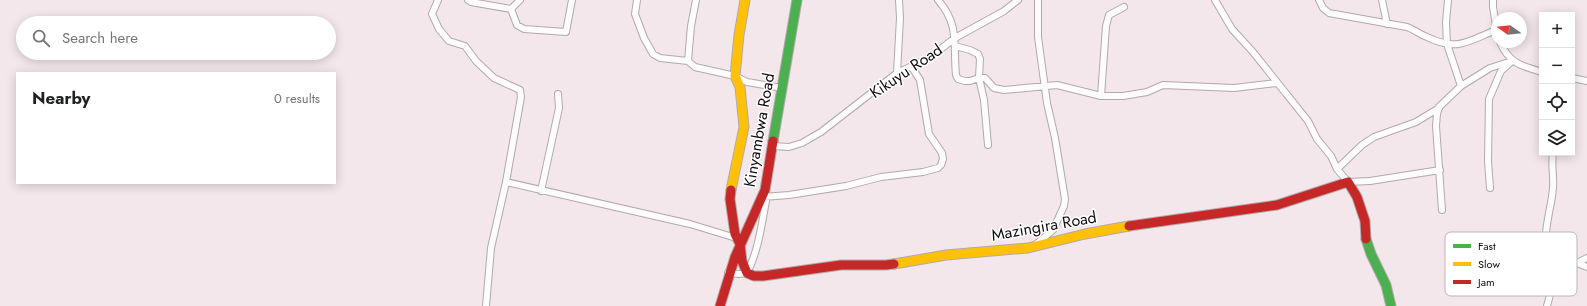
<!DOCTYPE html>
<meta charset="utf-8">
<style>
:root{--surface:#fff;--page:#f6f6f6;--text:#202124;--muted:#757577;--line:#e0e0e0}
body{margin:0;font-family:Jost,sans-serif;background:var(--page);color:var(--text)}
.controls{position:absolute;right:12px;top:12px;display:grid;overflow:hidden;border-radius:0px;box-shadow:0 2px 10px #0003}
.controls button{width:36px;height:36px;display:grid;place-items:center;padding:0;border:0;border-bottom:1px solid var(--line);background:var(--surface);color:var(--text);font:20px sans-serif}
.compass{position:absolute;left:1491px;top:12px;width:36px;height:36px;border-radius:50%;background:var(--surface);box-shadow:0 2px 10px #0003;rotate:285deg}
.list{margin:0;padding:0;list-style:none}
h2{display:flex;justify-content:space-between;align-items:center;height:52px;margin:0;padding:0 16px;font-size:17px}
h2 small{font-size:13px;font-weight:400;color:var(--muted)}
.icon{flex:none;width:22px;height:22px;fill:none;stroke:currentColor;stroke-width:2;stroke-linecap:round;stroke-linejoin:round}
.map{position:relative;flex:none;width:1587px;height:306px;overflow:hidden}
.search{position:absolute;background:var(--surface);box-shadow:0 2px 10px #0003;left:16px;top:16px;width:320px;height:44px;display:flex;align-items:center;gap:10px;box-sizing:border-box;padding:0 14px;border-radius:22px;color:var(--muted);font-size:15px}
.panel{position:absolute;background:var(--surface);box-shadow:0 2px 10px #0003;left:16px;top:72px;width:320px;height:112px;border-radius:0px}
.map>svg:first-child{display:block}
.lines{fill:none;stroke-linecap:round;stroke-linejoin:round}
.street-casing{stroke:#b2a9ac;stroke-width:8}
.fast-casing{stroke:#b2a9ac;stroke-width:11}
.slow-casing{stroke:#b2a9ac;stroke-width:11}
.jam-casing{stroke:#b2a9ac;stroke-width:11}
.street{stroke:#fdfbfc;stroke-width:6}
.fast{stroke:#4caf50;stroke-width:9}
.slow{stroke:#ffc107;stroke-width:9}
.jam{stroke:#c62828;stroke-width:9}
.labels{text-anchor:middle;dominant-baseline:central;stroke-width:3;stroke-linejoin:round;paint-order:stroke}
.street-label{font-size:16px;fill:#110a0c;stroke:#fff}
.key{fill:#fff;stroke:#b8b6b6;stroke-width:1}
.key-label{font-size:11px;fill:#110a0c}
</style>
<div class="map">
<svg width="1587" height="306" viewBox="0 0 1587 306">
<rect width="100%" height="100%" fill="#f3e7eb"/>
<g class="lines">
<defs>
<path id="street" d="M438,0L432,14L439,29L449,41L465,46L476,61L494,78L520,90L521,97L506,182L491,248L486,306
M468,0L471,2L511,9L520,0
M637,0L635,14L644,38L653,54L660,58L688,61
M696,0L691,26L688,61L695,67L735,76L747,82L782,88
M938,0C960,25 953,45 956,75L958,79L965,81H970L979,78H985L994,88L1004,90L1057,85L1101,96H1123L1147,92L1163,85L1234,88L1277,83
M1215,0L1232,29L1253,52L1308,121L1317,139L1331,156L1337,169L1348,182L1370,181L1440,170
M1319,0L1323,8L1329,13L1407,27C1415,30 1419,34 1427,37C1458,52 1468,41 1496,30
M1382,0L1387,24
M1448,0L1446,22L1447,44L1461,86
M1493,0V7L1497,32
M511,9L517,25L524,29L566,32L572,0
M1500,42C1509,63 1521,66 1542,72
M955,46L970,50L978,54L980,59L979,78L984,100L988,145
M897,73L900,18L899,0
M1572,78L1587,81
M1101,96L1106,26L1109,15L1124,7
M773,146L789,147L802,143L821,132L897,73L929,58L955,38L1004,11L1018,0
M1337,169L1362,145L1374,137L1416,122L1439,108
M506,182L690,224L736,238
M1490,188L1488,161L1489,99L1501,71L1511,62
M541,191L559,108L558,94
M763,197L789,195L846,186L881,177L923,172L938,168L941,165L943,159L942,153L929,134L920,80L911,66
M1442,210L1436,126L1437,114L1439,107L1461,86L1490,68L1512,61
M1035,245L1053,230L1064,206L1065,199L1055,138L1047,103L1038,37V0
M1577,263L1587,267
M1554,267L1577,263L1587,258
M728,273L739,274L747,273C759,250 762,221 767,196
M1547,306L1550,295L1549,275L1554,267C1537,242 1551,215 1553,188C1554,176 1551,165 1553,153"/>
<path id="fast" d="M773,141L797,0
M1366,239L1371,254L1386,285L1391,306"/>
<path id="slow" d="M731,190L744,127L740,87L735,76L739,35L745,0
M894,264L946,255L1028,248L1085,234L1129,226"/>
<path id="jam" d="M731,190L730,199L735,234L740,244L742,261L747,273L754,276H763L841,265H886L894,264
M1129,226L1277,205L1348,182L1357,197L1365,221L1366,239
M720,306L735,257L765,190L773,141"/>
</defs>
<!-- street casing -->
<use href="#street" class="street-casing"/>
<!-- fast casing -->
<use href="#fast" class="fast-casing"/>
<!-- slow casing -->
<use href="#slow" class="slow-casing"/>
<!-- jam casing -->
<use href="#jam" class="jam-casing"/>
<!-- street -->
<use href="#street" class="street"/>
<!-- fast -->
<use href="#fast" class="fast"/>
<!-- slow -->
<use href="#slow" class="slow"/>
<!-- jam -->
<use href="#jam" class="jam"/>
</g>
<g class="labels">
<!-- street labels -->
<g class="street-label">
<text transform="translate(906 71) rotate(-34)">Kikuyu Road</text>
<text transform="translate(759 130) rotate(-80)">Kinyambwa Road</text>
<text transform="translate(1044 226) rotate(-10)">Mazingira Road</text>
</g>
</g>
<!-- legend -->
<rect x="1445" y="232" width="132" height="64" rx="6" class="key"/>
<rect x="1453" y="244" width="18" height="4" fill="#4caf50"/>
<rect x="1453" y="262" width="18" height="4" fill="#ffc107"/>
<rect x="1453" y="280" width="18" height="4" fill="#c62828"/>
<g class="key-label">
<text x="1478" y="250">Fast</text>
<text x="1478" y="268">Slow</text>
<text x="1478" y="286">Jam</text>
</g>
</svg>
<div class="controls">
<button>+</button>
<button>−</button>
<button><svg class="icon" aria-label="locate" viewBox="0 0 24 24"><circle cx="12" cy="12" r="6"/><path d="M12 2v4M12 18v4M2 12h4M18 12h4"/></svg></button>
<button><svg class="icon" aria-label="layers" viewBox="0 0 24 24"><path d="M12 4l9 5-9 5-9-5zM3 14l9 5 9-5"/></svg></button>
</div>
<svg class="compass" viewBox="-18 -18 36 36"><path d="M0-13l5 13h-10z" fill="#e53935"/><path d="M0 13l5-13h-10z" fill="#757577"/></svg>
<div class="search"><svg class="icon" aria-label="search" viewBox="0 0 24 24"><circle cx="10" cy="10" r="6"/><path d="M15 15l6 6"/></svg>Search here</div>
<section class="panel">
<h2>Nearby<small>0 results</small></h2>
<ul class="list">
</ul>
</section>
</div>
